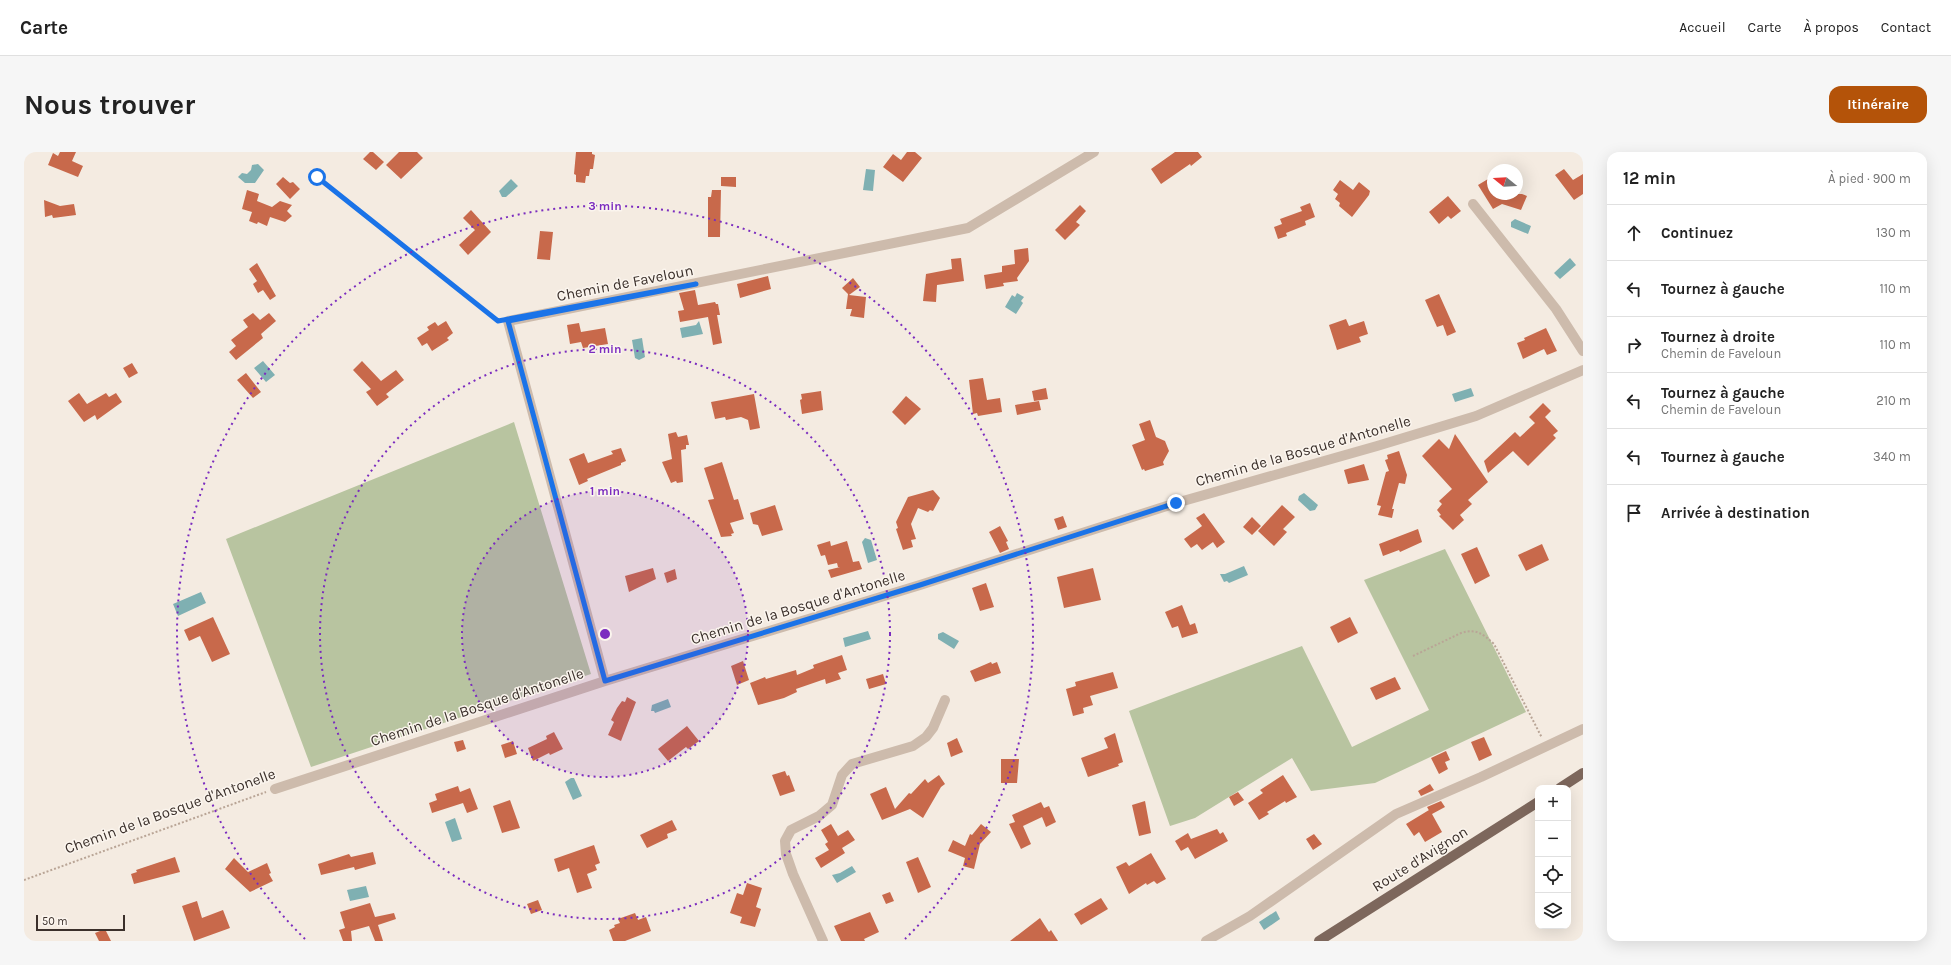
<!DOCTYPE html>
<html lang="fr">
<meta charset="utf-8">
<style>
:root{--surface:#fff;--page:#f6f6f6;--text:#222;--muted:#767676;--line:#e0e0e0;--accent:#b45309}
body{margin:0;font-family:Karla,sans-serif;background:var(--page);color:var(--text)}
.controls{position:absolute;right:12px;bottom:12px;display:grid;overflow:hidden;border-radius:8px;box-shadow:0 4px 16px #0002}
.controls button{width:36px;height:36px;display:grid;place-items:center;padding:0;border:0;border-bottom:1px solid var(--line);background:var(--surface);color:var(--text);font:20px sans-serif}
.compass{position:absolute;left:1463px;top:12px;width:36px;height:36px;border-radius:50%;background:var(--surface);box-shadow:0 4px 16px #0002;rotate:288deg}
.scale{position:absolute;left:12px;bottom:10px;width:89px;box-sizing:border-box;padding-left:4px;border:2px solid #3b302b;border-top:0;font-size:11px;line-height:14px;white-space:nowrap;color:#3b302b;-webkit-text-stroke:3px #fbf5ee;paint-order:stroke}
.stop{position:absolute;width:12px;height:12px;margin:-9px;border:3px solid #1a73e8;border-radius:50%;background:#fff}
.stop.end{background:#1a73e8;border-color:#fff;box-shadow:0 1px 4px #0008}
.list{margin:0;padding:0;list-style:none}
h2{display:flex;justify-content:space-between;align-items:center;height:52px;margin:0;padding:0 16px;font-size:17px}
h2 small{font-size:13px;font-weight:400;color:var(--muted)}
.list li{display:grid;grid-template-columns:26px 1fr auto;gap:12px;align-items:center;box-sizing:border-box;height:56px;padding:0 16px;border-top:1px solid var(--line)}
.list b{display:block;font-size:15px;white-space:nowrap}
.list p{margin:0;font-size:13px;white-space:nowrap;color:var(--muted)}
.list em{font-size:13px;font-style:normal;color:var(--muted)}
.icon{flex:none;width:22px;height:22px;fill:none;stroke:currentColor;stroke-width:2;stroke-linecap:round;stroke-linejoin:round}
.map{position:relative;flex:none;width:1559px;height:789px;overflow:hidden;border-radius:12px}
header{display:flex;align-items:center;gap:24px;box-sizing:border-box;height:56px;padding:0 20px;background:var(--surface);border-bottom:1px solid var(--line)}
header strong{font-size:19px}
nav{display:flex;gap:22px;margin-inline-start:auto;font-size:14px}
.intro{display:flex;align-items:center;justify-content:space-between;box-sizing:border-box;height:96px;padding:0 24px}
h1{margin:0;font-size:28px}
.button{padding:10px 18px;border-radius:12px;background:var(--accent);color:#fff;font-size:14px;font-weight:700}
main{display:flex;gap:24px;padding:0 24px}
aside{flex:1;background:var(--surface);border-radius:12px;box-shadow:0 4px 16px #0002}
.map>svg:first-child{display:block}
.green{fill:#b8c4a0}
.water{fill:#7fb0b2}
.building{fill:#c8694b}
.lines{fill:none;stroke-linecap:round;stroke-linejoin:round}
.path{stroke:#b9a596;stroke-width:2;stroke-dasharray:2 2;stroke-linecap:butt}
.minor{stroke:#cdbbac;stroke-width:10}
.major{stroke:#7d675c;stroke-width:10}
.route{stroke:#1a73e8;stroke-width:5}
.ring{fill:none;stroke:#7b2cbf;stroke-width:2;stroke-dasharray:2 4}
.labels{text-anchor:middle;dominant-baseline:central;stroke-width:3;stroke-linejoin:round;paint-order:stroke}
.street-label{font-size:15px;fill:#3b302b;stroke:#fbf5ee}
.centre{fill:#7b2cbf;stroke:#fbf5ee;stroke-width:2}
.ring-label{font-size:12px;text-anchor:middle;font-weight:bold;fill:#7b2cbf;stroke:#fbf5ee;stroke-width:3;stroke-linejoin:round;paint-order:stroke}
</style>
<header>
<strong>Carte</strong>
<nav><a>Accueil</a><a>Carte</a><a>À propos</a><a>Contact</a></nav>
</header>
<div class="intro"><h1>Nous trouver</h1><a class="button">Itinéraire</a></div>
<main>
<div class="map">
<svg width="1559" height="789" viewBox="0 0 1559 789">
<rect width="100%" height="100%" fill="#f4ebe1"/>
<!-- green -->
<path class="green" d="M490,270L567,522L287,615L202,387Z
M1421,397L1502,560L1351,631L1287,639L1268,606L1171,666L1146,674L1105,559L1278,494L1328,595L1405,558L1340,428Z"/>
<!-- water -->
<path class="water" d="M234,12L240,18L231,31H221L214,25L218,21L223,22L227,18L228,13Z
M842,17L851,18L849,39L839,38Z
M487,27L494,34L482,45H478L475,39Z
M1491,67L1507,74L1504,82L1487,75V70Z
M1546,106L1552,113L1536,127L1530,121Z
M993,141L1000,145L997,149L999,151L992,162L981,155L988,143L991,145Z
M675,169L679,182L658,186L656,176L672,173Z
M618,186L621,205L615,208L611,206L608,188Z
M239,209L251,223L242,230L230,216Z
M1447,236L1450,244L1431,250L1428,242Z
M1280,341L1294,353L1291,358L1286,359L1274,348L1275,344Z
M841,386L847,388L853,408L844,411L838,390Z
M1220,414L1224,423L1205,431L1203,429L1200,430L1196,422H1201Z
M177,440L182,451L154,464L149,452Z
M844,479L847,487L821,495L819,486Z
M919,480L935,489L930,497L914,487V482Z
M644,547L647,555L631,561L630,559H627L628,553Z
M547,626H550L558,644L549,648L541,630Z
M431,666L438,687L428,690L421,670Z
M828,714L832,720L813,731L808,723L816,721Z
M342,734L345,745L326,749L323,738Z
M1252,759L1256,767L1240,778L1235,770Z"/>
<!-- building -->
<path class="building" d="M36,0H52L48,9L59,14L54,25L24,13L29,1L34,4Z
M346,0H349L360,10L352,18L339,7Z
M375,0H393L399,6L377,27L362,13Z
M552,0H568V2L571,3L569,17H566L565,24H562L561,31L552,30V23L550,22Z
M883,0H891L898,6L879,30L859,15L869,2L877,8Z
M1151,0H1174L1178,5L1167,14L1166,12L1137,32L1127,17Z
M1540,17L1549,28L1559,22V42L1550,48L1531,23Z
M259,25L266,31L269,30L276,37L266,47L252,32Z
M697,25H712V35L697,34Z
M1464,27L1469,35V42H1498L1503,44L1497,58L1478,52L1469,57L1454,33Z
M1316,28L1329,38L1335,30L1346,39L1345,43L1328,65L1315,54L1316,51L1311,47L1314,42L1309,38Z
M223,38L235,42L233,49L248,55L256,49L268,53L263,59L268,64L261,70L246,65L243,74L234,70L233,72L225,69L228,60L218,57Z
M688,38H697L696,85H684V45H687Z
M1424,44L1437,59L1427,67L1424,64L1415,72L1405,60Z
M20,48L36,54L50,52L52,63L29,66L28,63L21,65Z
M1286,51L1291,65L1281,69L1282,73L1262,81L1263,84L1254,87L1250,75L1258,72L1256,67L1278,59L1276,55Z
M1056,53L1062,59L1052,70L1056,73L1041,88L1031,78Z
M447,58L467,80L444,103L435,93L451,78L439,66Z
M516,79L529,80L526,108L513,107Z
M1004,96L1005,109L993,126L994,129L979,131L980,134L962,137L960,123L978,120V114L991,112L990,98Z
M937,106L940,129L913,133L912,150L899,149L902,122L928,117L927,107Z
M233,111L252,144L246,148L239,138L234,141L229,132L233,129L225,117Z
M744,124L747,137L716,146L713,132Z
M829,126L836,135L825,143L842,145L840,166L826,164L828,157H822L824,142L818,136Z
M671,138L674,153L691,150L692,152H694L696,163H693L698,191L689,193L684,165L656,170L654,159L660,158L655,141Z
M1415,142L1432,180L1423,184L1419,173L1413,175L1401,148Z
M229,161L236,168L245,161L252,169L237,182L239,186L212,208L205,200L212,194L207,188L224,175L219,168Z
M1322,167L1325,174L1340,169L1344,182L1335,185L1337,190L1313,198L1305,173Z
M422,169L429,181L423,186L425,188L408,199L403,191L398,194L393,186L405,178L403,175L411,170L414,174Z
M555,171L557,180L581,176L584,192L559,196L557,190L546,192L543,173Z
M1522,176L1533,199L1523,203L1520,197L1499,207L1493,191L1501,188L1500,186Z
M338,209L357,229L372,218L380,228L362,242L365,245L353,254L342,240L347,237L329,218Z
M108,211L114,221L105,226L99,216Z
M222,221L237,240L229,246L213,228Z
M959,226L963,248L976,246L978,260L954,264L953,261L949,262L945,228Z
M1022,236L1024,247L1010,249L1008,239Z
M797,239L799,258L778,262L776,248L778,247L777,242Z
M55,241L63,252L82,241L85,245L92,241L98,250L73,268L71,263L60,270L44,249Z
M730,242L736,276L726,278L724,268L717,265L702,268L701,265L691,267L687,250Z
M882,244L897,257L881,273L868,260Z
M1015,249L1017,258L993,263L991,253Z
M1519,251L1527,259L1521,265L1534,279L1529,283L1532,286L1504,314L1489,299L1464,321L1460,309L1491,280L1496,285L1511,271L1505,265Z
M1126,268L1132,285L1141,289L1145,299L1139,310L1140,313L1121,319L1120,317L1118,318L1108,293L1121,288L1115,272Z
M652,280L654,285L663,283L665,293H662V297L657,298L659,330L653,331L652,329L647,331L638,310L648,307L644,282Z
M1431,282L1464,330L1444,348L1448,352L1436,363L1440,368L1429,378L1415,364L1417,363L1413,358L1418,352L1415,349L1428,337L1398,304L1415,287L1425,297Z
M597,296L602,309L597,311V313L563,327L564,329L555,333L545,307L560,301L564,311L589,302L587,299Z
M1375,299L1383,323L1381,332L1375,331L1368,357H1370L1368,366L1354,363L1357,354L1353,353L1362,320L1365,319L1361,308L1364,307L1363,303Z
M698,310L710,348L714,347L720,367L706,371L710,381L707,382L708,384L697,385L684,348L690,347L680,316Z
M1340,312L1345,328L1324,332L1320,318Z
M909,338L916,346L909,359L906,358L904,360L894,356L887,372L892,387L887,388L889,395L879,398L872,377L874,376L872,370L884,345Z
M751,353L759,378L738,384L734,373L729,372L726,361Z
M1258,353L1271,365L1259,377L1263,380L1250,394L1234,379Z
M1180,361L1201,390L1193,396L1189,390L1178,398L1173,392L1167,396L1160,387L1178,374L1172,366Z
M1039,364L1043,375L1034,378L1030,367Z
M1228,365L1237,374L1228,383L1219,375Z
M976,374L984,389L982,390L985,397L976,401L965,380Z
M1394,377L1398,390L1376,400L1375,398L1359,404L1355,392Z
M806,389L807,394L823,389L829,410L835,409L838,417L807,426L804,418L816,415H814L813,411L804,413L801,403L797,404L793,393Z
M1518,392L1525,408L1502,419L1494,403Z
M1453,395L1466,424L1451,432L1437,402Z
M629,416L632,427L605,440L601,424Z
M1069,416L1077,448L1040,456L1033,425Z
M651,417L653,427L643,431L640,421Z
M962,431L970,455L956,459L948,436Z
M1158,453L1166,473L1171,471L1174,481L1158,486L1154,474L1148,476L1141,460Z
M189,465L206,502L188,510L176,484L165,489L160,478Z
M1326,465L1334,481L1314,491L1306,475Z
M818,503L823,518L814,521L817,527L802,532L801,527L772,537L773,540L760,546L734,553L726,531L741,525L742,527L772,518L773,523L790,516L789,513Z
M719,509L725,528L713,533L707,514Z
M967,510L968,512L973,510L977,521L951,530L946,519Z
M1089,520L1094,536L1066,544L1069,553L1059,556L1060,561L1049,564L1042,537L1052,534L1051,530Z
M859,522L862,532L845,537L842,527Z
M1371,525L1377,537L1352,548L1346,536Z
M603,545L612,550L597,589L584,583L590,570L587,568L593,556L598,549L601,550Z
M663,574L675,589L664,597L662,595L644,609L634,597Z
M530,580L539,597L526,603L525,601L509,609L504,596L523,587L522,584Z
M1091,581L1099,610L1094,612L1095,614L1064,625L1057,606L1084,596L1080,586Z
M1460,585L1468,603L1455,609L1447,590Z
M933,586L939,600L927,605L923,591Z
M439,588L442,597L433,600L430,590Z
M489,589L493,602L481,606L477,593Z
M1422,599L1426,608L1421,610L1424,617L1415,622L1407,606Z
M977,607H995L993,631H977Z
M761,619L763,624L765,623L771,639L756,644L748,623Z
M915,623L921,632L917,635L899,666L886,657L858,668L846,642L862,635L871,657L885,641L887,642L901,627L904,631Z
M1259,623L1273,645L1262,651L1261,649L1243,660L1245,662L1235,668L1224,651L1239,641L1236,638Z
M1406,632L1410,638L1397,644L1394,639Z
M434,634L436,640L446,636L454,657L443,661L439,651L408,661L405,651L413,648L411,642Z
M1214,640L1220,648L1210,654L1205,645Z
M486,648L496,676L478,681L469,654Z
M1121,649L1127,681L1115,684L1108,653Z
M1417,649L1421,655L1408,662L1418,680L1401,690L1395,680L1390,684L1382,672L1405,658L1407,662L1403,655Z
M1017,650L1020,656L1025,654L1032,670L1022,675L1018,665L999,674L1007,692L997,697L985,672L991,670L988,663Z
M648,668L653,678L643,682L644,686L623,696L616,683Z
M807,672L814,684L824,678L831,688L818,696L821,701L797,716L791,706L805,698L801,692L804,690L797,678Z
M957,672L967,680L956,692L950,717L939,714L941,706L924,699L929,688L941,694L946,682L948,683Z
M1193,677L1196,682L1199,680L1204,689L1171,707L1164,695L1157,699L1151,689L1164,681L1167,687Z
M1290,682L1298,692L1289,698L1282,687Z
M570,693L576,711L571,713L573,718L563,722L568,736L553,741L545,716L534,720L530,707Z
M349,700L352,712L331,718L330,715L297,723L294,712L325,702L327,705Z
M1127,701L1142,727L1133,732L1130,729L1123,733L1122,731L1105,742L1092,715L1102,710L1105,714Z
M151,705L156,720L110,732L107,722L113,720L112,718Z
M894,705L907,735L894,741L882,710Z
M210,706L224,720L243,711L247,721L245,722L249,729L226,740L201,717Z
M723,731L738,736L732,755L737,757L731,775L716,771L718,765L706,761L713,741L719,743Z
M866,740L870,749L862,752L858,743Z
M1077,746L1084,757L1057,773L1050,762Z
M514,748L518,758L507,762L503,752Z
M173,749L178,766L199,758L206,776L170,789L158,754Z
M346,751L351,765L370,761L372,767L354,773L359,789H351L345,774L327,779L328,789H319L315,778L321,776L316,760Z
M846,760L855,780L840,787L841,789H817L810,774Z
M611,761L614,768L622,765L627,779L601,789H589L585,778L591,775L590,773L596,771L594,767Z
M1016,766L1025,780L1027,778L1034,789H986Z
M81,777L87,789H75L71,781Z"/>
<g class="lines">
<!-- path -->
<path class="path" d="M293,25L474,169
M1389,504L1437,481C1452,476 1459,482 1470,492L1518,586
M0,728L242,640"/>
<!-- minor -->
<path class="minor" d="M1449,52L1532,157L1559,199
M581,529L484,169L944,76L1070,0
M251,637L581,529L896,433L1152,351L1353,294L1452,264L1559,218
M799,789L769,722L762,702L761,689L767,678L795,664L808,653L818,623L828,612L889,594L902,585L909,576L921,548
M1182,789L1226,764L1372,662L1457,625L1559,577"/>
<!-- major -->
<path class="major" d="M1536,636L1559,621
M1295,789L1514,650"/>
</g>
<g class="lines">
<!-- route -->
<path class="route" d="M293,25L474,169L672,132L484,169L581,529L896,433L1152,351"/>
</g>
<!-- distance rings -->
<circle cx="581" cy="482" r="143" fill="#7b2cbf" fill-opacity=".12"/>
<g class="ring">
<circle cx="581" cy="482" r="143"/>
<circle cx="581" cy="482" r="285"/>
<path d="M281 787A428 428 0 1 1 881 787"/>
</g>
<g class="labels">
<!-- street labels -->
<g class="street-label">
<text transform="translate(601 131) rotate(-11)">Chemin de Faveloun</text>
<text transform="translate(1279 299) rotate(-16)">Chemin de la Bosque d'Antonelle</text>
<text transform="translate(774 455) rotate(-17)">Chemin de la Bosque d'Antonelle</text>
<text transform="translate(453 555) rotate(-18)">Chemin de la Bosque d'Antonelle</text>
<text transform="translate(146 659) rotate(-20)">Chemin de la Bosque d'Antonelle</text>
<text transform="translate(1396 707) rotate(-32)">Route d'Avignon</text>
</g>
</g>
<circle cx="581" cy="482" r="6" class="centre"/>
<g class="ring-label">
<text x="581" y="58">3 min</text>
<text x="581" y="201">2 min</text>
<text x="581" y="343">1 min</text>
</g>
</svg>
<div class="controls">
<button>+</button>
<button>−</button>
<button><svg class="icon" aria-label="locate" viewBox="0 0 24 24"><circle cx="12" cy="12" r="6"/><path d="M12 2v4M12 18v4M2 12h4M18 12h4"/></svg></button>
<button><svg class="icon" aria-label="layers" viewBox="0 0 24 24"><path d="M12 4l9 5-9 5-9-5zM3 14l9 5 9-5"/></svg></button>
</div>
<svg class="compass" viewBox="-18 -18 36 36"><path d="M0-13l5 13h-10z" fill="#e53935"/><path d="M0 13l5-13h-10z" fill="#767676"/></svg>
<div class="scale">50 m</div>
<div class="stop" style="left:293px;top:25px"></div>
<div class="stop end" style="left:1152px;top:351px"></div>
</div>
<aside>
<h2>12 min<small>À pied · 900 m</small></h2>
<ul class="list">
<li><svg class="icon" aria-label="ahead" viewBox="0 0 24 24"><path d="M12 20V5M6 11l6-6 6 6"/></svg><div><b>Continuez</b></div><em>130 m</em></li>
<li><svg class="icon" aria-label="left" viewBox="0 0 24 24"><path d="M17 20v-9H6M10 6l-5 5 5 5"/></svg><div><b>Tournez à gauche</b></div><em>110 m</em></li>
<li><svg class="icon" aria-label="right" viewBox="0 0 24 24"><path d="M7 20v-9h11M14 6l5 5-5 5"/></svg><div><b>Tournez à droite</b><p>Chemin de Faveloun</p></div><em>110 m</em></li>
<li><svg class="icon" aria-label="left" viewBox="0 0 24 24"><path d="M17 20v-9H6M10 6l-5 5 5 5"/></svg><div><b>Tournez à gauche</b><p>Chemin de Faveloun</p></div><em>210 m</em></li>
<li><svg class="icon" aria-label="left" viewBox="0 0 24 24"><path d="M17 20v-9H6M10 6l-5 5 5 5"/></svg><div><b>Tournez à gauche</b></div><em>340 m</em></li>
<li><svg class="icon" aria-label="arrive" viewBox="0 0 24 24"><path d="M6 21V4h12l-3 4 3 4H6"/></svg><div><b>Arrivée à destination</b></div></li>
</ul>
</aside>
</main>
